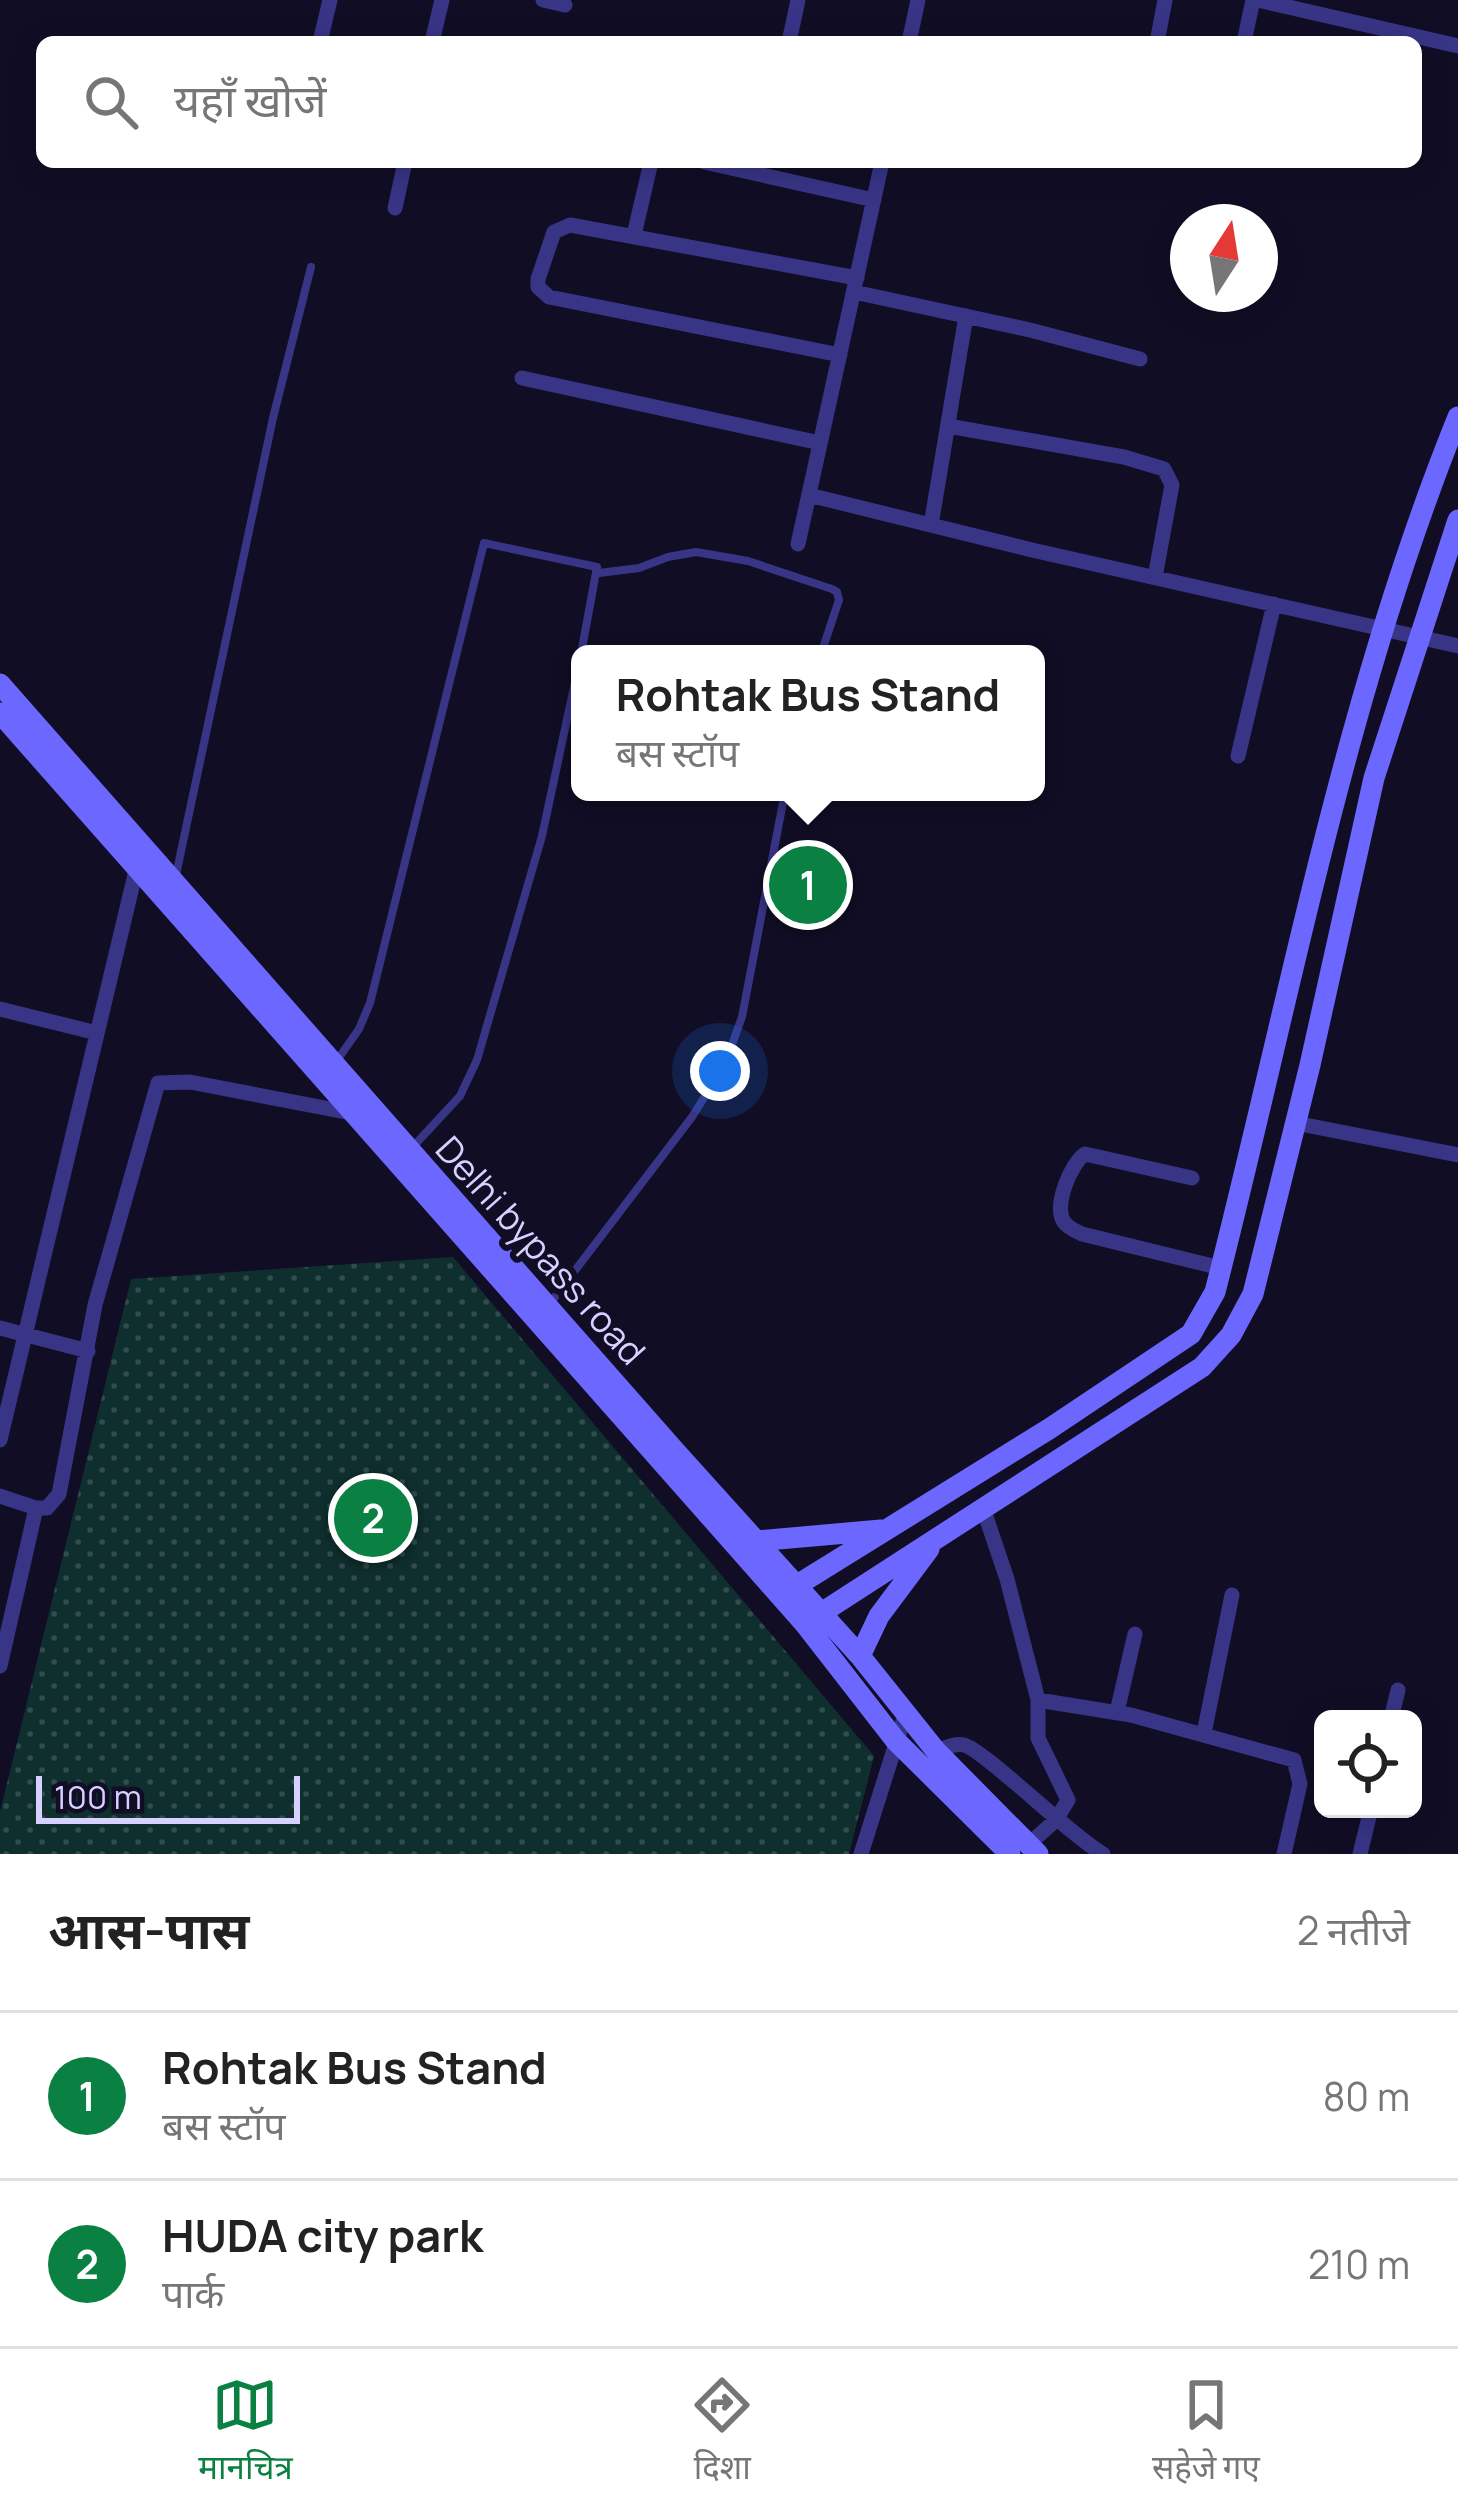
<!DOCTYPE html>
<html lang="hi">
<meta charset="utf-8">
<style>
:root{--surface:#fff;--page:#f2f2f2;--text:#222;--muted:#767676;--line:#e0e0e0;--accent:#0b8043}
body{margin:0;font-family:Manrope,"Noto Sans Devanagari",sans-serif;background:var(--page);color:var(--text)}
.controls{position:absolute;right:36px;bottom:36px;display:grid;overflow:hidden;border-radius:18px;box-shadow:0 6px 30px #0003}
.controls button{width:108px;height:108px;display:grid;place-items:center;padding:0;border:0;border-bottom:3px solid var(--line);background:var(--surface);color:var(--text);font:60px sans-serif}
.compass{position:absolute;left:1170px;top:204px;width:108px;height:108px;border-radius:50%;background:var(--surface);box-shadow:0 6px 30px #0003;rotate:12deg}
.scale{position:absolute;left:36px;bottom:30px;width:264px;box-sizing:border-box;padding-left:12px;border:6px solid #d6d1ff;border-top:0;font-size:33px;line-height:42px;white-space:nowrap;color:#d6d1ff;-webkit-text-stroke:9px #110d25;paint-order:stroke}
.you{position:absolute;left:720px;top:1071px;width:42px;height:42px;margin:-30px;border:9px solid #fff;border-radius:50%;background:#1a73e8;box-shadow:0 0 0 18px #1a73e833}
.badge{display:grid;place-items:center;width:78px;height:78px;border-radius:50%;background:var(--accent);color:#fff;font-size:39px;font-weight:700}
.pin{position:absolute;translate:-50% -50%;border:6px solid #fff;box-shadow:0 3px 12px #0006}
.popup{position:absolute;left:571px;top:645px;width:474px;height:156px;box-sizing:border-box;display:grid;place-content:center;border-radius:18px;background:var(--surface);filter:drop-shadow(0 3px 9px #0005);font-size:39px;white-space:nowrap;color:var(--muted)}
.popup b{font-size:45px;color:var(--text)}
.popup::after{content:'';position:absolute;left:50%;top:100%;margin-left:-24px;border:24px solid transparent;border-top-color:var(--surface)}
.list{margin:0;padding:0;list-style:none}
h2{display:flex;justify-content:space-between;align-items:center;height:156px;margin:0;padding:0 48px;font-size:51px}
h2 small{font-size:39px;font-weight:400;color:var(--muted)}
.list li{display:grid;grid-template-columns:78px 1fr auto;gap:36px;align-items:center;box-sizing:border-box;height:168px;padding:0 48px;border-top:3px solid var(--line)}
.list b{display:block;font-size:45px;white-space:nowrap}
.list p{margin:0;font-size:39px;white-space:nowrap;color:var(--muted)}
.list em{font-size:39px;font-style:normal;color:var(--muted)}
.icon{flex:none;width:66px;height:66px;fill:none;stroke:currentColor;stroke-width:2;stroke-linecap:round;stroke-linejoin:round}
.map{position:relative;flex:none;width:1458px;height:1854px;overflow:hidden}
.search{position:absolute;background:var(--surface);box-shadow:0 6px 30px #0003;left:36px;right:36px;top:36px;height:132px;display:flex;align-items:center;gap:30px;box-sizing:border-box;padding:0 42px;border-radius:18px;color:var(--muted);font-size:45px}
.sheet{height:492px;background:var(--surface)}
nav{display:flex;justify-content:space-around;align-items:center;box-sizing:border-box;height:168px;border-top:3px solid var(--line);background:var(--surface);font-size:33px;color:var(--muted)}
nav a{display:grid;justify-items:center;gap:6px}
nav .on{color:var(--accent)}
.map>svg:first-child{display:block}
.park{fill:url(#park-dots)}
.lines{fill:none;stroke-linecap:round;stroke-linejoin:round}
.service{stroke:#383587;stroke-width:8}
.minor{stroke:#383587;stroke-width:15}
.secondary{stroke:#6c68ff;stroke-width:21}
.labels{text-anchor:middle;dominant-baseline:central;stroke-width:12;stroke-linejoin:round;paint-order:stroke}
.street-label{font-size:36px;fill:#d6d1ff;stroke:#110d25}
</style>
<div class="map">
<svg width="1458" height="1854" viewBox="0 0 1458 1854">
<defs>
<pattern id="park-dots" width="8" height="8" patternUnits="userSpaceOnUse" patternTransform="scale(3)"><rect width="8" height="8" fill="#0f2f2e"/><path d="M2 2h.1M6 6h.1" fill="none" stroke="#314c4d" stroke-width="1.8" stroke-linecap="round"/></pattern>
</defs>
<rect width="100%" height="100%" fill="#110d25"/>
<!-- park -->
<path class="park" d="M453,1257L874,1756L849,1854H0V1812L131,1279Z"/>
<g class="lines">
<!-- service -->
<path class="service" d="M599,573L639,568L668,557L696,552L748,561L832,589L837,592L839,600L821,654
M176,875L273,418L311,267
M338,1059L359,1029L370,1003L484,543L597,567L581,654
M410,1150L460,1096L477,1060L542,836L580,659
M551,1302L692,1117L725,1064L742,1017L785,792"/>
<!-- minor -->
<path class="minor" d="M543,0L565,5
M1258,0L1458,46
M320,42L330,0
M432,42L442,0
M789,42L798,0
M909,42L918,0
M1157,42L1165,0
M1244,42L1253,0
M704,162L874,200
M395,208L405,162
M634,235L651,162
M854,292L1030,330L1140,359
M840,355L549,297L538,287V279L554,232L570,225L857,278
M522,378L820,443
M948,426L1124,457L1164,469L1172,485L1155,577
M809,495L1032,550L1458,646
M931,525L966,316
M798,544L882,162
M1238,756L1274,604
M0,1009L97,1033
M1295,1123L1458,1155
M1192,1178L1085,1154C1071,1163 1053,1206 1064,1222C1068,1228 1076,1231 1082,1234L1221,1268
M0,1328L88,1351
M0,1440L138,862
M0,1496L36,1508
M983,1508L1007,1579L1038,1700L1131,1715L1294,1760L1300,1784L1284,1854
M0,1666L36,1508H47L59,1494L95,1305L158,1083L190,1082L351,1113
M1117,1712L1135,1634
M1391,1719L1398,1690
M1204,1733L1232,1595
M936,1751C944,1748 955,1743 964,1745C983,1749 1072,1837 1103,1854
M1029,1844L1056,1820L1068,1800L1038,1738V1700
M861,1854L905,1715
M1360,1854L1371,1809"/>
<!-- secondary -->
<path class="secondary" d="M0,684L674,1450L860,1656L936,1751L1038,1854
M0,713L805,1624L896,1741L1010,1854
M756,1541L881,1530
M786,1592L1049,1429L1191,1334L1215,1292C1290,1000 1344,698 1458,417
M812,1619L1202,1367L1231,1335L1253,1294L1310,1065L1374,778L1458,520
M860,1656L879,1616L929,1549"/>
</g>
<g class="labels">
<!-- street labels -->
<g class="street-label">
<text transform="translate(541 1250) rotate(48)">Delhi bypass road</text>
</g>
</g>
</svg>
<div class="controls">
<button><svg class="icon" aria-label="locate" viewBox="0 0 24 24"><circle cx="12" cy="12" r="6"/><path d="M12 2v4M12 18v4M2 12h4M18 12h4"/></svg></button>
</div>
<svg class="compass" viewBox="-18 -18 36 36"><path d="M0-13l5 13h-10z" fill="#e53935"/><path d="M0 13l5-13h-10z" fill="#767676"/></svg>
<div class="scale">100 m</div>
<div class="you"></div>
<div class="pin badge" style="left:808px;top:885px">1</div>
<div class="popup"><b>Rohtak Bus Stand</b>बस स्टॉप</div>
<div class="pin badge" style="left:373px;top:1518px">2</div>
<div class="search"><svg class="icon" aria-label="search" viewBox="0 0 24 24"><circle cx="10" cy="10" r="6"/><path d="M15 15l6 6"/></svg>यहाँ खोजें</div>
</div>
<section class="sheet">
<h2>आस-पास<small>2 नतीजे</small></h2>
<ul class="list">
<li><span class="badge">1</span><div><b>Rohtak Bus Stand</b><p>बस स्टॉप</p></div><em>80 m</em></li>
<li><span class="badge">2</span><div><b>HUDA city park</b><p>पार्क</p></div><em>210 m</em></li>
</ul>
</section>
<nav>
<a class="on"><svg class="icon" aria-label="map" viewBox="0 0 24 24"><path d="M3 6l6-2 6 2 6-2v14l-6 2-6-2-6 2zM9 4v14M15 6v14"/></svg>मानचित्र</a>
<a><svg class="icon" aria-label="directions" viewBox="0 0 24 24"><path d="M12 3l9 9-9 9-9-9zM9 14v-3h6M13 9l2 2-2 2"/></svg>दिशा</a>
<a><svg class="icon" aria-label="saved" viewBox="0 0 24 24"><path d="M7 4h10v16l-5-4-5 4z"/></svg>सहेजे गए</a>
</nav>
